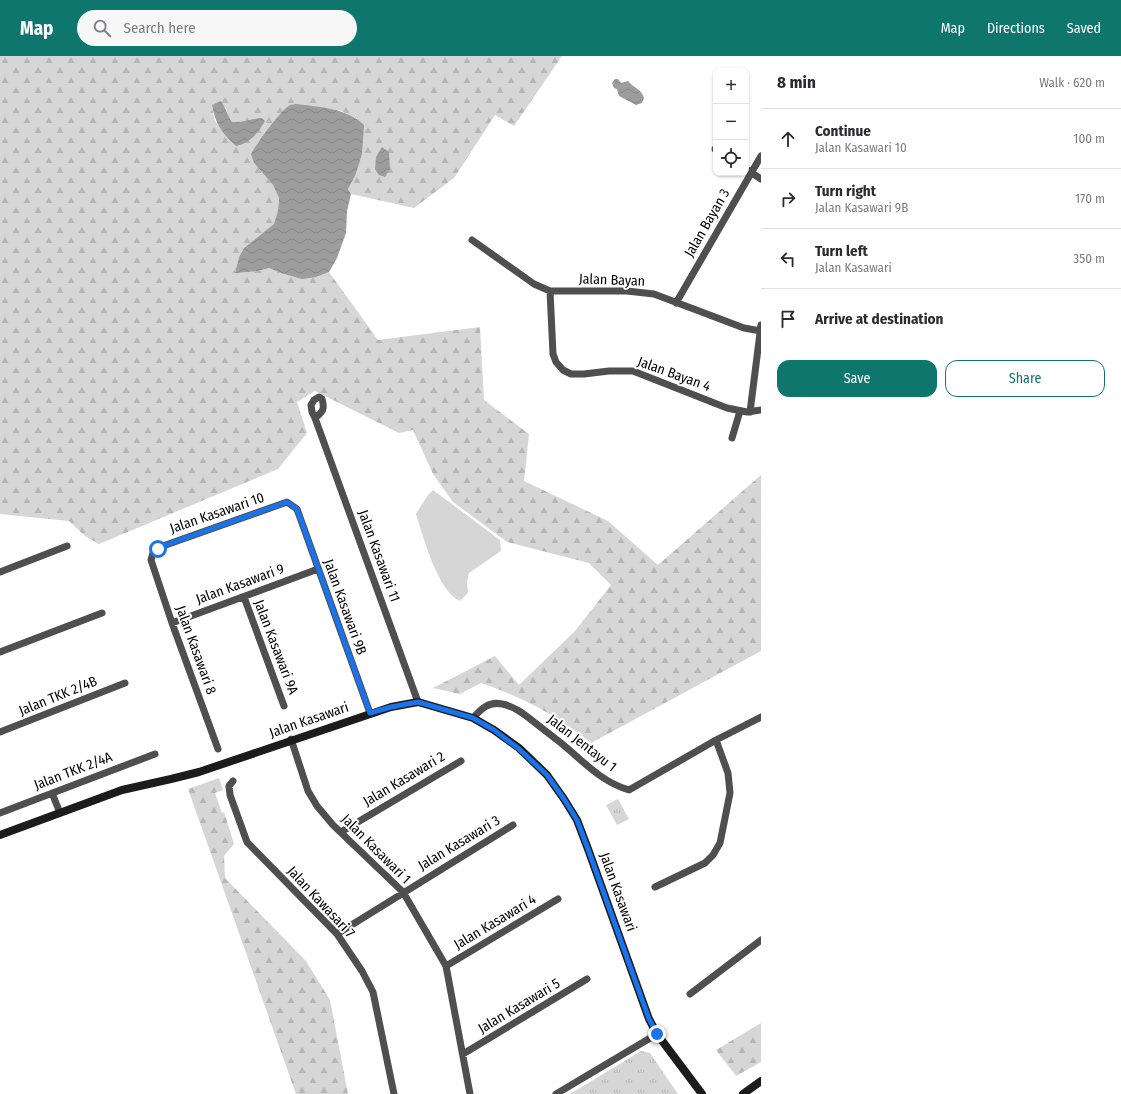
<!DOCTYPE html>
<meta charset="utf-8">
<style>
:root{--surface:#fff;--page:#f7f7f7;--text:#2b2b33;--muted:#7c7c81;--line:#e1e1e2;--accent:#0f766e}
body{margin:0;font-family:"Fira Sans Condensed",sans-serif;background:var(--page);color:var(--text)}
.controls{position:absolute;right:12px;top:12px;display:grid;overflow:hidden;border-radius:8px;box-shadow:0 1px 3px #0004}
.controls button{width:36px;height:36px;display:grid;place-items:center;padding:0;border:0;border-bottom:1px solid var(--line);background:var(--surface);color:var(--text);font:20px sans-serif}
.stop{position:absolute;width:12px;height:12px;margin:-9px;border:3px solid #1a73e8;border-radius:50%;background:#fff}
.stop.end{background:#1a73e8;border-color:#fff;box-shadow:0 1px 4px #0008}
.list{margin:0;padding:0;list-style:none}
h2{display:flex;justify-content:space-between;align-items:center;height:52px;margin:0;padding:0 16px;font-size:17px}
h2 small{font-size:13px;font-weight:400;color:var(--muted)}
.list li{display:grid;grid-template-columns:26px 1fr auto;gap:12px;align-items:center;box-sizing:border-box;height:60px;padding:0 16px;border-top:1px solid var(--line)}
.list b{display:block;font-size:15px;white-space:nowrap}
.list p{margin:0;font-size:13px;white-space:nowrap;color:var(--muted)}
.list em{font-size:13px;font-style:normal;color:var(--muted)}
.actions{display:flex;gap:8px;padding:12px 16px}
.actions a{flex:1;padding:9px 0;border:1px solid var(--accent);border-radius:12px;text-align:center;font-size:14px;color:var(--accent)}
.actions .main{background:var(--accent);color:#fff}
.icon{flex:none;width:22px;height:22px;fill:none;stroke:currentColor;stroke-width:2;stroke-linecap:round;stroke-linejoin:round}
.map{position:relative;flex:none;width:761px;height:1038px;overflow:hidden}
header{display:flex;align-items:center;gap:24px;box-sizing:border-box;height:56px;padding:0 20px;background:var(--accent);color:#fff}
header strong{font-size:19px}
nav{display:flex;gap:22px;margin-inline-start:auto;font-size:14px}
.search{width:280px;height:36px;background:var(--page);display:flex;align-items:center;gap:10px;box-sizing:border-box;padding:0 14px;border-radius:22px;color:var(--muted);font-size:15px}
main{display:flex}
aside{flex:1;background:var(--surface)}
.map>svg:first-child{display:block}
.green{fill:#d6d6d6}
.forest{fill:url(#forest-firs);fill-rule:evenodd}
.park{fill:url(#park-tufts)}
.water{fill:url(#water-waves)}
.lines{fill:none;stroke-linecap:round;stroke-linejoin:round}
.street{stroke:#4f4f4f;stroke-width:7}
.secondary{stroke:#1c1c1c;stroke-width:8}
.route{stroke:#1a73e8;stroke-width:5}
.labels{text-anchor:middle;dominant-baseline:central;stroke-width:4;stroke-linejoin:round;paint-order:stroke}
.street-label{font-size:14px;fill:#000;stroke:#fff}
</style>
<header>
<strong>Map</strong>
<div class="search"><svg class="icon" aria-label="search" viewBox="0 0 24 24"><circle cx="10" cy="10" r="6"/><path d="M15 15l6 6"/></svg>Search here</div>
<nav><a>Map</a><a>Directions</a><a>Saved</a></nav>
</header>
<main>
<div class="map">
<svg width="761" height="1038" viewBox="0 0 761 1038">
<defs>
<pattern id="forest-firs" width="22" height="20" patternUnits="userSpaceOnUse"><rect width="22" height="20" fill="#d6d6d6"/><path d="M5 1l3.5 6h-7zM16 11l3.5 6h-7z" fill="#b6b6b6"/></pattern>
<pattern id="park-tufts" width="24" height="20" patternUnits="userSpaceOnUse"><rect width="24" height="20" fill="#d6d6d6"/><path d="M3 7l-1-3M5 7V3M7 7l1-3M15 17l-1-3M17 17v-4M19 17l1-3" fill="none" stroke="#b6b6b6"/></pattern>
<pattern id="water-waves" width="16" height="10" patternUnits="userSpaceOnUse"><rect width="16" height="10" fill="#9d9d9d"/><path d="M0 5q4-4 8 0t8 0" fill="none" stroke="#858585"/></pattern>
</defs>
<rect width="100%" height="100%" fill="#fff"/>
<!-- green -->
<path class="green" d="M433,434L500,484L501,495L469,517L467,526L468,537L460,545C438,536 423,480 416,458L428,439Z"/>
<!-- forest -->
<path class="forest" d="M0,0H562L514,70L495,59L454,122L414,152L351,138L348,133L355,120L358,63L341,55L316,51L290,49L257,88L254,107L273,129L279,142L278,155L275,168L244,192L239,201L235,216L258,215L269,212L281,217L316,221L329,216L378,284L480,271L484,344L529,378L524,425L608,465L658,509L761,419V595L591,687C557,659 522,641 481,627L460,638L433,632L495,600L519,629L575,575L611,529L589,507L507,486L453,446L433,418L413,374L399,377L315,335L297,346L307,377L278,413L99,488L85,480L69,465L0,458ZM212,49L226,51L228,61L232,66C242,67 252,62 262,62L265,65L227,82L214,63Z
M219,722L223,734L215,737L222,757L224,756L234,788L224,800L225,822L306,905L330,944L348,1038H296L188,733Z
M761,967V1006L736,1020L716,994Z"/>
<!-- park -->
<path class="park" d="M618,743L629,763L617,769L606,749Z
M641,995L650,997L678,1038H570Z"/>
<!-- water -->
<path class="water" d="M615,23H618L621,27L628,25C633,32 642,33 644,42L642,47L636,49L623,42L619,40L617,33L614,32L612,27Z
M221,45C226,52 227,59 232,66C242,67 252,62 262,62L265,65C258,77 250,87 236,90C222,78 215,67 212,49Z
M296,48C319,51 347,52 364,69L362,98L355,120L348,133L351,138L347,155L346,177L337,202L329,216L316,221L302,223L281,217L269,212L258,215L235,217L239,201L244,192L274,168L278,155L279,142L273,129L254,107L251,98C257,87 280,55 290,49C291,49 295,48 296,48Z
M382,91L389,96L390,113L385,121L379,119L375,113L376,101Z"/>
<g class="lines">
<!-- street -->
<path class="street" d="M715,93H716
M746,113L761,123
M472,184L534,228L550,235H627L654,238L744,272L761,275
M550,235L553,298L556,306L563,314L571,318H584L609,315H633L727,352L747,356L761,354
M676,247L761,100
M750,356L761,269
M315,362C323,356 325,353 322,343L319,341L314,344L311,349L312,356L315,362L418,646
M732,382L740,355
M0,516L67,490
M244,541L284,650
M172,567L318,513
M0,596L102,557
M473,662C481,653 489,645 502,648C514,650 525,659 534,666C543,673 552,680 561,687C582,704 601,726 629,734L716,684L761,661
M0,676L125,627
M291,683L308,735L317,750L333,769L403,836L446,910L470,1038
M218,693L172,567L151,504L153,497L163,490L287,446L297,453L370,657
M233,725L229,730L230,739L247,786L337,878L362,915L373,936L394,1038
M52,737L60,757
M0,757L155,698
M341,776L461,705
M655,831L705,807L713,799L720,787L730,737L728,717L716,684
M337,878L513,769
M446,910L558,843
M690,938L761,884
M463,998L587,923
M556,1038L657,978"/>
<!-- secondary -->
<path class="secondary" d="M0,779L122,734L171,723L199,716L391,651L418,646L473,662L494,674L519,692L547,719L564,743L577,764L588,793L649,963L657,978L702,1038
M743,1038L761,1025"/>
</g>
<g class="lines">
<!-- route -->
<path class="route" d="M158,493L163,490L287,446L297,453L370,657L391,651L418,646L473,662L494,674L518,692L547,719L564,743L577,764L588,793L649,963L657,978"/>
</g>
<g class="labels">
<!-- street labels -->
<g class="street-label">
<text transform="translate(707 167) rotate(-60)">Jalan Bayan 3</text>
<text transform="translate(612 224) rotate(2)">Jalan Bayan</text>
<text transform="translate(674 318) rotate(20)">Jalan Bayan 4</text>
<text transform="translate(217 457) rotate(-19)">Jalan Kasawari 10</text>
<text transform="translate(379 500) rotate(70)">Jalan Kasawari 11</text>
<text transform="translate(240 528) rotate(-20)">Jalan Kasawari 9</text>
<text transform="translate(345 551) rotate(70)">Jalan Kasawari 9B</text>
<text transform="translate(276 591) rotate(69)">Jalan Kasawari 9A</text>
<text transform="translate(196 594) rotate(70)">Jalan Kasawari 8</text>
<text transform="translate(58 640) rotate(-22)">Jalan TKK 2/4B</text>
<text transform="translate(309 664) rotate(-19)">Jalan Kasawari</text>
<text transform="translate(582 687) rotate(38)">Jalan Jentayu 1</text>
<text transform="translate(73 715) rotate(-21)">Jalan TKK 2/4A</text>
<text transform="translate(404 723) rotate(-31)">Jalan Kasawari 2</text>
<text transform="translate(459 787) rotate(-31)">Jalan Kasawari 3</text>
<text transform="translate(376 793) rotate(45)">Jalan Kasawari 1</text>
<text transform="translate(618 836) rotate(70)">Jalan Kasawari</text>
<text transform="translate(321 846) rotate(47)">Jalan Kawasari 7</text>
<text transform="translate(495 866) rotate(-31)">Jalan Kasawari 4</text>
<text transform="translate(519 950) rotate(-31)">Jalan Kasawari 5</text>
</g>
</g>
</svg>
<div class="controls">
<button>+</button>
<button>−</button>
<button><svg class="icon" aria-label="locate" viewBox="0 0 24 24"><circle cx="12" cy="12" r="6"/><path d="M12 2v4M12 18v4M2 12h4M18 12h4"/></svg></button>
</div>
<div class="stop" style="left:158px;top:493px"></div>
<div class="stop end" style="left:657px;top:978px"></div>
</div>
<aside>
<h2>8 min<small>Walk · 620 m</small></h2>
<ul class="list">
<li><svg class="icon" aria-label="ahead" viewBox="0 0 24 24"><path d="M12 20V5M6 11l6-6 6 6"/></svg><div><b>Continue</b><p>Jalan Kasawari 10</p></div><em>100 m</em></li>
<li><svg class="icon" aria-label="right" viewBox="0 0 24 24"><path d="M7 20v-9h11M14 6l5 5-5 5"/></svg><div><b>Turn right</b><p>Jalan Kasawari 9B</p></div><em>170 m</em></li>
<li><svg class="icon" aria-label="left" viewBox="0 0 24 24"><path d="M17 20v-9H6M10 6l-5 5 5 5"/></svg><div><b>Turn left</b><p>Jalan Kasawari</p></div><em>350 m</em></li>
<li><svg class="icon" aria-label="arrive" viewBox="0 0 24 24"><path d="M6 21V4h12l-3 4 3 4H6"/></svg><div><b>Arrive at destination</b></div></li>
</ul>
<div class="actions"><a class="main">Save</a><a>Share</a></div>
</aside>
</main>
